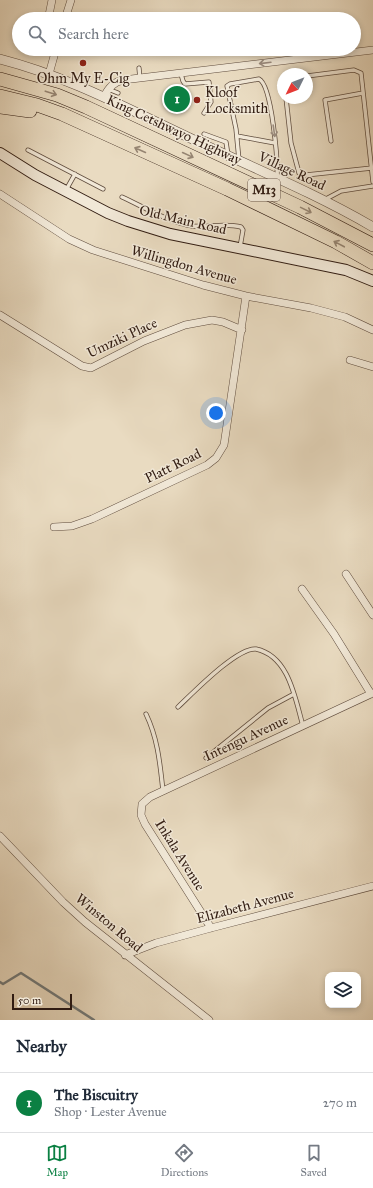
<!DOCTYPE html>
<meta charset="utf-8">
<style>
:root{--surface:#fff;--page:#f2f2f3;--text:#1f2937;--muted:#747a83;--line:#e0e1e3;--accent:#0b8043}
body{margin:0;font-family:"IM FELL Great Primer",serif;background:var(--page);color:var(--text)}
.controls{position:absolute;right:12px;bottom:12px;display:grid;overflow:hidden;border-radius:8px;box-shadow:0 2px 6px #0003}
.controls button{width:36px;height:36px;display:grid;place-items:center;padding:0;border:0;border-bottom:1px solid var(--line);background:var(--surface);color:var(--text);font:20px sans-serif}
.compass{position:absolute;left:277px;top:68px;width:36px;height:36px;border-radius:50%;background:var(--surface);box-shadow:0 2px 6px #0003;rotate:227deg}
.scale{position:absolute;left:12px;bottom:10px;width:60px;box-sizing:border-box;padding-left:4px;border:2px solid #311c12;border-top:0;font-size:11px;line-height:14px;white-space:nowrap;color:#311c12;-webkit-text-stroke:3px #f1e8d7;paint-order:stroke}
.you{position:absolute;left:216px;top:413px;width:14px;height:14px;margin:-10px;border:3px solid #fff;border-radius:50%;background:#1a73e8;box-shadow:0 0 0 6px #1a73e833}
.badge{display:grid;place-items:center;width:26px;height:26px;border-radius:50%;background:var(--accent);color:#fff;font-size:13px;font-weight:700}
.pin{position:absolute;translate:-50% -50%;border:2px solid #fff;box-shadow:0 1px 4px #0006}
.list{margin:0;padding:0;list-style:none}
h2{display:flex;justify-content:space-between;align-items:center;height:52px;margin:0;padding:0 16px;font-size:17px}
h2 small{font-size:13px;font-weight:400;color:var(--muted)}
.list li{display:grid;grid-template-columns:26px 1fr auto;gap:12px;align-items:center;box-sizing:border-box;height:60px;padding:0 16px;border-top:1px solid var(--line)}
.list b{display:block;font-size:15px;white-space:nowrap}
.list p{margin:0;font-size:13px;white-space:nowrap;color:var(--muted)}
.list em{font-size:13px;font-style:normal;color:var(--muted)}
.icon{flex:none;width:22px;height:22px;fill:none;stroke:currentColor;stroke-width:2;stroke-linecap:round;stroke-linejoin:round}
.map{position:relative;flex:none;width:373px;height:1020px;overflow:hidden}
.search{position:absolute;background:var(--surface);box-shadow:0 2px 6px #0003;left:12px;right:12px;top:12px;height:44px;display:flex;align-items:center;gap:10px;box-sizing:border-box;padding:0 14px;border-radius:22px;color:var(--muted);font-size:15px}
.sheet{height:112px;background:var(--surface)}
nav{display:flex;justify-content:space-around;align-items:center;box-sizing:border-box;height:56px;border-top:1px solid var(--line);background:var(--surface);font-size:11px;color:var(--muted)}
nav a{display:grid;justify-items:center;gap:2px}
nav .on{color:var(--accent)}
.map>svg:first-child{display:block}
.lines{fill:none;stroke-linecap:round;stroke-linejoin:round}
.stream{stroke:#727a7a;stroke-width:2.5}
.service-casing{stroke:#5f4c3e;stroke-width:5}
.minor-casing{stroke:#5f4c3e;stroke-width:8}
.tertiary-casing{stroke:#5f4c3e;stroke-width:10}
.secondary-casing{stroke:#311c12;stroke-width:12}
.motorway-casing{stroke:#311c12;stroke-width:14}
.service{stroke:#f1e8d7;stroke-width:3.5}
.minor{stroke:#f1e8d7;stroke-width:7}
.tertiary{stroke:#f1e8d7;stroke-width:9}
.secondary{stroke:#f1e8d7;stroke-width:10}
.motorway{stroke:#e9dbc1;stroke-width:13}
.oneway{stroke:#9b8c7e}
.oneway2{stroke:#968572}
.poi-dot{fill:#8f2418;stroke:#f1e8d7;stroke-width:1.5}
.labels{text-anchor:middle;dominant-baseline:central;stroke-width:3;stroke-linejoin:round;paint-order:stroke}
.shield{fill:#f1e8d7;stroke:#6b594d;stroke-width:1}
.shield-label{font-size:13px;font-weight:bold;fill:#311c12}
.poi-label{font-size:14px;fill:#311c12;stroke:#f1e8d7}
.street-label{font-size:14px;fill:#311c12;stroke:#f1e8d7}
</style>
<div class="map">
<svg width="373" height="1020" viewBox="0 0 373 1020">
<rect width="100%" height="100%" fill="#e9dbc1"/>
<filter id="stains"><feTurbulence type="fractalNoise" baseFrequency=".005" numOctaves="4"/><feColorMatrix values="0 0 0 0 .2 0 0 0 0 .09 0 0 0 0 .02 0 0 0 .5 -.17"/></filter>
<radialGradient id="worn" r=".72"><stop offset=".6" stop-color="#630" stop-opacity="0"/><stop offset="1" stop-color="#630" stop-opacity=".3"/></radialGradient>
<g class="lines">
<!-- stream -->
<path class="stream" d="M0,982L3,984L21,973L94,1020"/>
<defs>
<path id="service" d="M139,68L140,79
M181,74L183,81L185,84L209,82L211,102L204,113
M307,76L354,70L361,73L373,182
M108,89L118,93
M286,98L291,143L299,173L306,175L372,168
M204,134L226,142L228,155
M237,136L275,143
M331,141L325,100L363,93
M28,150L103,189
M239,160L236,129L227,86L230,84L259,79C272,85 278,162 277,178
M66,190L75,174
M122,197C144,207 168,222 192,226C209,228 224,222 241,227L243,230L240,247
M324,200L341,191L373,186
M178,707C192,694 237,647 256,649C289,656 295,698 303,726
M146,714C158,739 160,764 163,791
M206,758L268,708L294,694"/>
<path id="minor" d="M52,19L49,15L52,0
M65,19L71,0
M49,74L56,49
M104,97C108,88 113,82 123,80L373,50
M0,194L69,239L93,250L203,285L246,296L311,308L345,317L373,330
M0,315L82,366L91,368L144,341L185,325L212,320L223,322L242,330
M350,360L373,367
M54,527L72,526L92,519L207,465L216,458L224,445L246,296
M346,574L373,615
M302,589L334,634L371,694
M0,836L63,902L85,922L209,1020
M211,928L145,824L141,815L142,804L150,797L373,693
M125,955L156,943L211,928L373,886"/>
<path id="tertiary" d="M0,59C67,76 128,109 190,138C251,167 315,193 373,227"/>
<path id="secondary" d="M0,153L35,175L108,213L128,221L170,234L346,270L373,281"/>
<path id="motorway" d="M0,79L57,95L86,107L300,207L373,245
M0,96L37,105L62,114L227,189L336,242L373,263
M0,107L30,111"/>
</defs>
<!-- service casing -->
<use href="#service" class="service-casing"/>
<!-- minor casing -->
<use href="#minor" class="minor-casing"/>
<!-- tertiary casing -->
<use href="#tertiary" class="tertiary-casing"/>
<!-- secondary casing -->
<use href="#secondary" class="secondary-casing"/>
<!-- motorway casing -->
<use href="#motorway" class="motorway-casing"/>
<!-- service -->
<use href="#service" class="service"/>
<!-- minor -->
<use href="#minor" class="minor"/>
<!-- tertiary -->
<use href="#tertiary" class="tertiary"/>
<!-- secondary -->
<use href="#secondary" class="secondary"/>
<!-- motorway -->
<use href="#motorway" class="motorway"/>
</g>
<!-- one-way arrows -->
<defs><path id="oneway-shaft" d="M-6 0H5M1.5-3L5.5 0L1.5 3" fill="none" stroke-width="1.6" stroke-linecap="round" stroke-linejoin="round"/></defs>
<g class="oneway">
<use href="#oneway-shaft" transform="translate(265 63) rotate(173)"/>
<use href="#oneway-shaft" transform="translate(274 131) rotate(82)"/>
</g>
<g class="oneway2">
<use href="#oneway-shaft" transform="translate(51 93) rotate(18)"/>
<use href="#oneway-shaft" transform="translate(140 150) rotate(-156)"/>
<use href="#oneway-shaft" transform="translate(188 155) rotate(25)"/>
<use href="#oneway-shaft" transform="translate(306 210) rotate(26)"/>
<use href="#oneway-shaft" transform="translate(339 244) rotate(-152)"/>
</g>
<!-- markers -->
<g class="poi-dot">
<circle cx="83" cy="63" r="4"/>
<circle cx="197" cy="100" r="4"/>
</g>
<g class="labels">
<!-- shield labels -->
<rect class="shield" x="248" y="179" width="32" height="22" rx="3"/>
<g class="shield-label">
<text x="264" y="190">M13</text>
</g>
<!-- poi labels -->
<g class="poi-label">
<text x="83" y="78">Ohm My E-Cig</text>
<text x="205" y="92" text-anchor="start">Kloof<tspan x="205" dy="16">Locksmith</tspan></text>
</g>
<!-- street labels -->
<g class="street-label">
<text transform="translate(174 130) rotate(25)">King Cetshwayo Highway</text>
<text transform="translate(292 171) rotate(25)">Village Road</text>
<text transform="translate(183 220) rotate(13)">Old Main Road</text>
<text transform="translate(184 265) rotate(16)">Willingdon Avenue</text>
<text transform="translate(122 338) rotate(-25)">Umziki Place</text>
<text transform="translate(173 466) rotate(-26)">Platt Road</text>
<text transform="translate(246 738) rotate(-25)">Intengu Avenue</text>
<text transform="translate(180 855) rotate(58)">Inkala Avenue</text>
<text transform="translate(245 906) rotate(-15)">Elizabeth Avenue</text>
<text transform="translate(109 923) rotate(40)">Winston Road</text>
</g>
</g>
<rect width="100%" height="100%" filter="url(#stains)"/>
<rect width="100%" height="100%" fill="url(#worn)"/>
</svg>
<div class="controls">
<button><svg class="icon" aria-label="layers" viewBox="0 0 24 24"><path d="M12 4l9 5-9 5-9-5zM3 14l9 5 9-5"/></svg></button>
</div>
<svg class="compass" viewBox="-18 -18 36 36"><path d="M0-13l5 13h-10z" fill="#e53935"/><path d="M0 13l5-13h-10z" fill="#747a83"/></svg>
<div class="scale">50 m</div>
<div class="you"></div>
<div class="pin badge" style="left:177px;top:99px">1</div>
<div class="search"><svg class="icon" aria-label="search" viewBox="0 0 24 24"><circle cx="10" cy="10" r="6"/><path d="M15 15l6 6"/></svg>Search here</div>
</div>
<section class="sheet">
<h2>Nearby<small></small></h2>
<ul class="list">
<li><span class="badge">1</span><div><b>The Biscuitry</b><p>Shop · Lester Avenue</p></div><em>270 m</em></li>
</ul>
</section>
<nav>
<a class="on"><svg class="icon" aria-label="map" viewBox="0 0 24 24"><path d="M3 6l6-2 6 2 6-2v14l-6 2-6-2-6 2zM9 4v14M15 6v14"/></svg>Map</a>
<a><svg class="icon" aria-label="directions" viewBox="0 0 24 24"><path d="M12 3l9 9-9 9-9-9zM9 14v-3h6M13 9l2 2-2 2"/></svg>Directions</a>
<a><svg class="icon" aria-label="saved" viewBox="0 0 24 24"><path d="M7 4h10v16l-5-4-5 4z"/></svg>Saved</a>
</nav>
